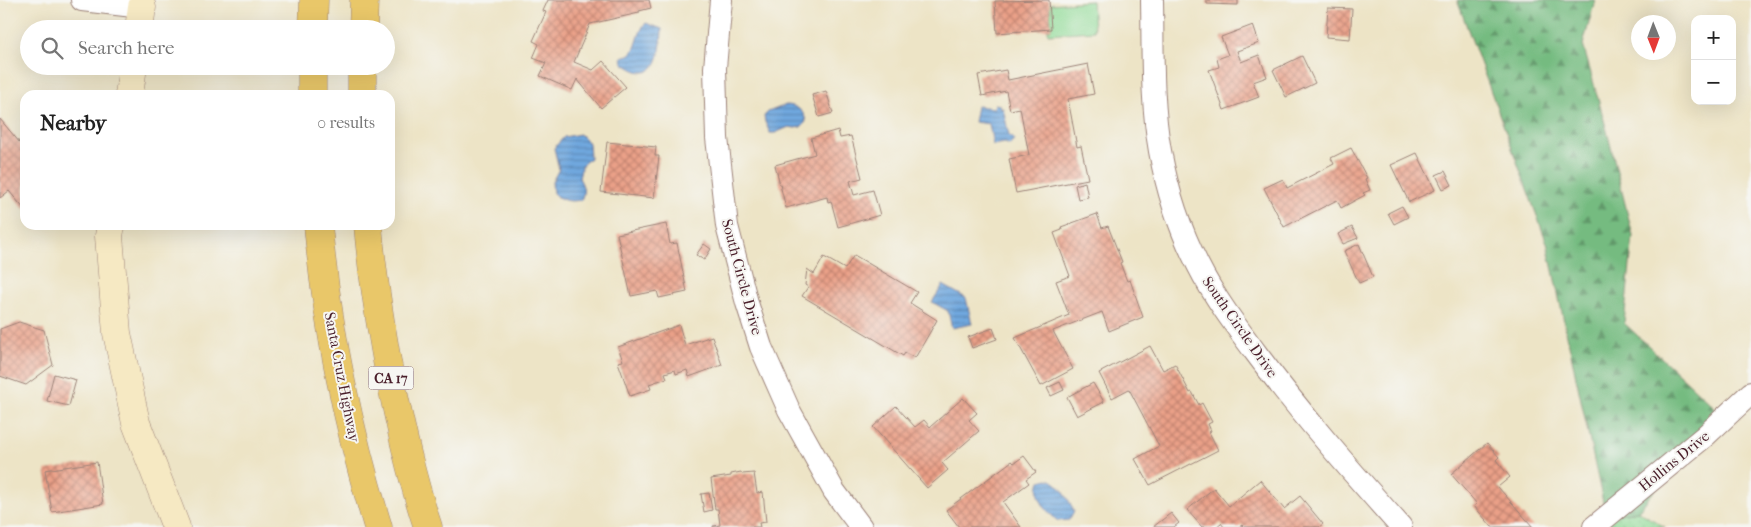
<!DOCTYPE html>
<meta charset="utf-8">
<style>
:root{--surface:#fff;--page:#f2f2f2;--text:#222;--muted:#767676;--line:#e0e0e0}
body{margin:0;font-family:"IM FELL French Canon",serif;background:var(--page);color:var(--text)}
.controls{position:absolute;right:15px;top:15px;display:grid;overflow:hidden;border-radius:10px;box-shadow:0 5px 20px #0002}
.controls button{width:45px;height:45px;display:grid;place-items:center;padding:0;border:0;border-bottom:1px solid var(--line);background:var(--surface);color:var(--text);font:25px sans-serif}
.compass{position:absolute;left:1631px;top:15px;width:45px;height:45px;border-radius:50%;background:var(--surface);box-shadow:0 5px 20px #0002;rotate:179deg}
.list{margin:0;padding:0;list-style:none}
h2{display:flex;justify-content:space-between;align-items:center;height:65px;margin:0;padding:0 20px;font-size:21px}
h2 small{font-size:16px;font-weight:400;color:var(--muted)}
.icon{flex:none;width:28px;height:28px;fill:none;stroke:currentColor;stroke-width:2;stroke-linecap:round;stroke-linejoin:round}
.map{position:relative;flex:none;width:1751px;height:527px;overflow:hidden}
.search{position:absolute;background:var(--surface);box-shadow:0 5px 20px #0002;left:20px;top:20px;width:375px;height:55px;display:flex;align-items:center;gap:12px;box-sizing:border-box;padding:0 18px;border-radius:28px;color:var(--muted);font-size:19px}
.panel{position:absolute;background:var(--surface);box-shadow:0 5px 20px #0002;left:20px;top:90px;width:375px;height:140px;border-radius:15px}
.map>svg:first-child{display:block}
.grass{fill:url(#grass-dots);stroke:#6e7d62}
.forest{fill:url(#forest-firs);stroke:#5f6d56}
.pitch{fill:#91db98;stroke:#6e7d62}
.water{fill:url(#water-rules);stroke:#5c6384}
.building{fill:url(#building-cross-hatch)}
.lines{fill:none;stroke-linecap:round;stroke-linejoin:round}
.street-casing{stroke:#9c8278;stroke-width:24}
.secondary-casing{stroke:#9c8278;stroke-width:29}
.highway-casing{stroke:#9c8278;stroke-width:29}
.street{stroke:#fff;stroke-width:22}
.secondary{stroke:#f6e9c3;stroke-width:28}
.highway{stroke:#e9c769;stroke-width:28}
.labels{text-anchor:middle;dominant-baseline:central;stroke-width:4;stroke-linejoin:round;paint-order:stroke}
.shield{fill:#f6f6f2;stroke:#7e6067;stroke-width:1}
.shield-label{font-size:14px;font-weight:bold;fill:#4a1f2b}
.street-label{font-size:15px;fill:#4a1f2b;stroke:#f6f6f2}
</style>
<div class="map">
<svg width="1751" height="527" viewBox="0 0 1751 527">
<defs>
<pattern id="grass-dots" width="8" height="8" patternUnits="userSpaceOnUse" patternTransform="scale(1.25)"><rect width="8" height="8" fill="#91db98"/><path d="M2 2h.1M6 6h.1" fill="none" stroke="#7fbc83" stroke-width="1.8" stroke-linecap="round"/></pattern>
<pattern id="forest-firs" width="22" height="20" patternUnits="userSpaceOnUse" patternTransform="scale(1.25)"><rect width="22" height="20" fill="#74bb80"/><path d="M5 1l3.5 6h-7zM16 11l3.5 6h-7z" fill="#619769"/></pattern>
<pattern id="water-rules" width="6" height="5" patternUnits="userSpaceOnUse" patternTransform="scale(1.25)"><rect width="6" height="5" fill="#6fa7de"/><path d="M0 2.5h6" fill="none" stroke="#5d87b4"/></pattern>
<pattern id="building-cross-hatch" width="8" height="8" patternUnits="userSpaceOnUse" patternTransform="scale(1.25)"><rect width="8" height="8" fill="#eaa088"/><path d="M0 0l8 8M0 8l8-8" fill="none" stroke="#c0826f"/></pattern>
</defs>
<rect width="100%" height="100%" fill="#f6f6f2"/>
<filter id="ink" filterUnits="userSpaceOnUse"><feTurbulence type="fractalNoise" baseFrequency=".02" numOctaves="2"/><feDisplacementMap in="SourceGraphic" scale="10" xChannelSelector="R" yChannelSelector="G"/><feConvolveMatrix kernelMatrix="1 2 1 2 8 2 1 2 1" color-interpolation-filters="sRGB"/></filter>
<filter id="wash" filterUnits="userSpaceOnUse"><feTurbulence type="fractalNoise" baseFrequency=".0096" numOctaves="4" result="noise"/><feDisplacementMap in="SourceGraphic" scale="20" xChannelSelector="R" yChannelSelector="G"/><feGaussianBlur stdDeviation="1.12" result="paint"/><feColorMatrix in="noise" values="0 0 0 0 0 0 0 0 0 0 0 0 0 0 0 0 0 1.4 0 .05"/><feComposite in="paint" operator="in"/></filter>
<g filter="url(#wash)">
<rect width="100%" height="100%" fill="#ede4c6"/>
<!-- grass -->
<path class="grass" d="M1638,511L1665,527H1594L1606,516Z"/>
<!-- forest -->
<path class="forest" d="M1457,0H1595L1583,45L1607,131L1633,236L1624,323L1723,415L1694,442L1638,511L1606,516L1547,243Z"/>
<!-- pitch -->
<path class="pitch" d="M1092,1L1094,31L1048,34V29H1051L1050,4Z"/>
<!-- water -->
<path class="water" d="M646,23L662,29C661,56 656,88 623,63L622,57C624,56 627,56 629,55C638,51 637,31 646,23Z
M995,104L1000,105L1001,109L1003,108L1009,136L1014,139L1010,145L1005,143L993,145L989,124L974,122L977,106L994,108Z
M786,105C796,105 805,111 806,122L801,127L795,128L789,127L775,133H770L765,122L764,116L768,112Z
M580,134L589,143L590,158L582,165L579,178C584,187 585,191 581,200C568,202 562,201 553,193L552,182L559,169L554,148L564,137Z
M943,285L966,298L972,324L952,328L948,311L932,302Z
M1048,479C1061,483 1068,499 1074,511L1069,520L1058,521C1046,511 1034,497 1040,481Z"/>
<g id="blocks">
<!-- building -->
<path class="building" d="M548,0H649L651,8L639,11V13L590,24L574,62L593,70L603,61L626,87L601,108L577,79L572,90L540,76L546,63L533,58L539,44L533,41L546,12L543,11Z
M1049,0L1051,29L997,33L995,1Z
M1207,0H1238V5L1207,4Z
M1328,8L1352,9L1350,39L1326,37Z
M1253,25L1259,43L1237,51L1241,62L1259,55L1267,77L1253,82L1259,97L1224,110L1209,70L1219,67L1217,59L1228,55L1221,37Z
M1302,56L1315,83L1286,97L1273,70Z
M1088,64L1094,94L1068,99L1077,147L1081,146L1088,179L1016,193L1009,159L1029,155L1020,108L1010,110L1006,91L982,96L978,75L1006,70L1008,80Z
M826,91L833,113L819,117L812,95Z
M0,119L25,149V210L9,191L0,198Z
M838,130L840,138L851,136L862,178L850,181L854,195L873,190L880,215L838,227L831,201L828,202L827,197L786,208L775,165L815,154L811,138Z
M607,142L656,147L655,156H659L654,198L601,192Z
M1351,148L1367,178L1365,179L1370,190L1363,193L1365,195L1341,208L1337,200L1284,227L1264,188L1283,179L1287,188L1334,164L1331,158Z
M1417,153L1435,190L1409,202L1391,165Z
M1445,171L1452,185L1443,189L1436,175Z
M1085,182L1088,197L1078,199L1075,185Z
M1402,206L1408,217L1394,224L1388,213Z
M1097,214L1102,228L1108,226L1122,262L1120,263L1127,281L1130,280L1143,317L1109,331L1102,312L1053,331L1073,369L1041,386L1015,338L1069,315L1056,281L1070,276L1054,233L1062,230L1061,227Z
M666,224L670,244L677,243L687,292L659,298L657,291L631,296L617,234Z
M1352,227L1358,238L1343,244L1338,234Z
M704,244L711,249L704,260L696,255Z
M1359,244L1373,277L1359,283L1344,251Z
M854,255L917,292L910,303L937,320L915,358L905,353L903,356L802,296L808,287L805,285L807,269L814,274L824,257L845,269Z
M19,322L44,330L53,365L26,385L0,376V329Z
M679,325L685,345L712,336L722,365L689,377L687,370L676,374L675,370L665,373L667,378L649,384L651,389L630,396L618,362L623,361L618,347Z
M993,328L997,339L972,348L968,337Z
M1150,346L1163,370L1175,364L1190,393L1192,392L1199,405L1202,403L1212,422L1208,424L1211,431L1209,432L1218,450L1150,485L1135,459L1159,446L1129,389L1112,398L1099,373Z
M54,374L76,380L69,406L47,401Z
M1060,382L1064,390L1051,396L1047,388Z
M1093,383L1104,402L1077,416L1067,397Z
M963,398L977,413L969,420L979,431L942,463L948,470L927,488L873,427L896,406L915,427L924,420L930,427Z
M1487,443L1499,457L1496,460L1510,477L1498,487L1533,527H1492L1474,506L1477,504L1451,474Z
M1024,456L1036,472L1026,479L1029,483L1003,502L1021,527H959L946,510L1012,461L1014,463Z
M97,462L103,504L52,512L45,470Z
M741,472L742,474L754,473L757,493L763,492L766,522L759,523L760,527H713V526L720,525L718,509H715L711,479L731,476V474Z
M1260,480L1284,509L1300,496L1323,524L1319,527H1244L1242,525L1239,527H1224L1221,523L1216,527H1202L1187,510L1214,488L1229,506Z
M709,493L712,510L704,512L701,494Z
M1171,513L1179,523L1174,527H1153Z"/>
</g>
</g>
<g filter="url(#ink)">
<use href="#blocks" fill-opacity="0" stroke="#9c8278" stroke-width="1"/>
<g class="lines">
<defs>
<path id="street" d="M82,0L142,7L143,0
M721,0L715,68L717,138L727,226L747,303L761,347L789,410L834,491L861,527
M1152,0C1153,50 1151,101 1160,151C1167,189 1180,230 1198,265C1214,297 1235,325 1256,353C1301,414 1351,471 1401,527
M1594,527L1705,436L1751,393"/>
<path id="secondary" d="M139,29L142,7
M129,95L133,66
M111,225L109,236L117,333L136,423L176,527"/>
<path id="highway" d="M313,29L314,0
M363,29L364,0
M312,66V95
M362,95V66
M318,225C327,328 348,428 378,527
M368,225C372,274 380,323 389,372C400,424 411,477 428,527"/>
</defs>
<!-- street casing -->
<use href="#street" class="street-casing"/>
<!-- secondary casing -->
<use href="#secondary" class="secondary-casing"/>
<!-- highway casing -->
<use href="#highway" class="highway-casing"/>
<!-- street -->
<use href="#street" class="street"/>
<!-- secondary -->
<use href="#secondary" class="secondary"/>
<!-- highway -->
<use href="#highway" class="highway"/>
</g>
</g>
<g class="labels">
<!-- shield labels -->
<rect class="shield" x="368.5" y="366.5" width="45" height="23" rx="4"/>
<g class="shield-label">
<text x="391" y="378">CA 17</text>
</g>
<!-- street labels -->
<g class="street-label">
<text transform="translate(742 277) rotate(75)">South Circle Drive</text>
<text transform="translate(1240 327) rotate(55)">South Circle Drive</text>
<text transform="translate(342 377) rotate(79)">Santa Cruz Highway</text>
<text transform="translate(1674 461) rotate(-39)">Hollins Drive</text>
</g>
</g>
</svg>
<div class="controls">
<button>+</button>
<button>−</button>
</div>
<svg class="compass" viewBox="-18 -18 36 36"><path d="M0-13l5 13h-10z" fill="#e53935"/><path d="M0 13l5-13h-10z" fill="#767676"/></svg>
<div class="search"><svg class="icon" aria-label="search" viewBox="0 0 24 24"><circle cx="10" cy="10" r="6"/><path d="M15 15l6 6"/></svg>Search here</div>
<section class="panel">
<h2>Nearby<small>0 results</small></h2>
<ul class="list">
</ul>
</section>
</div>
